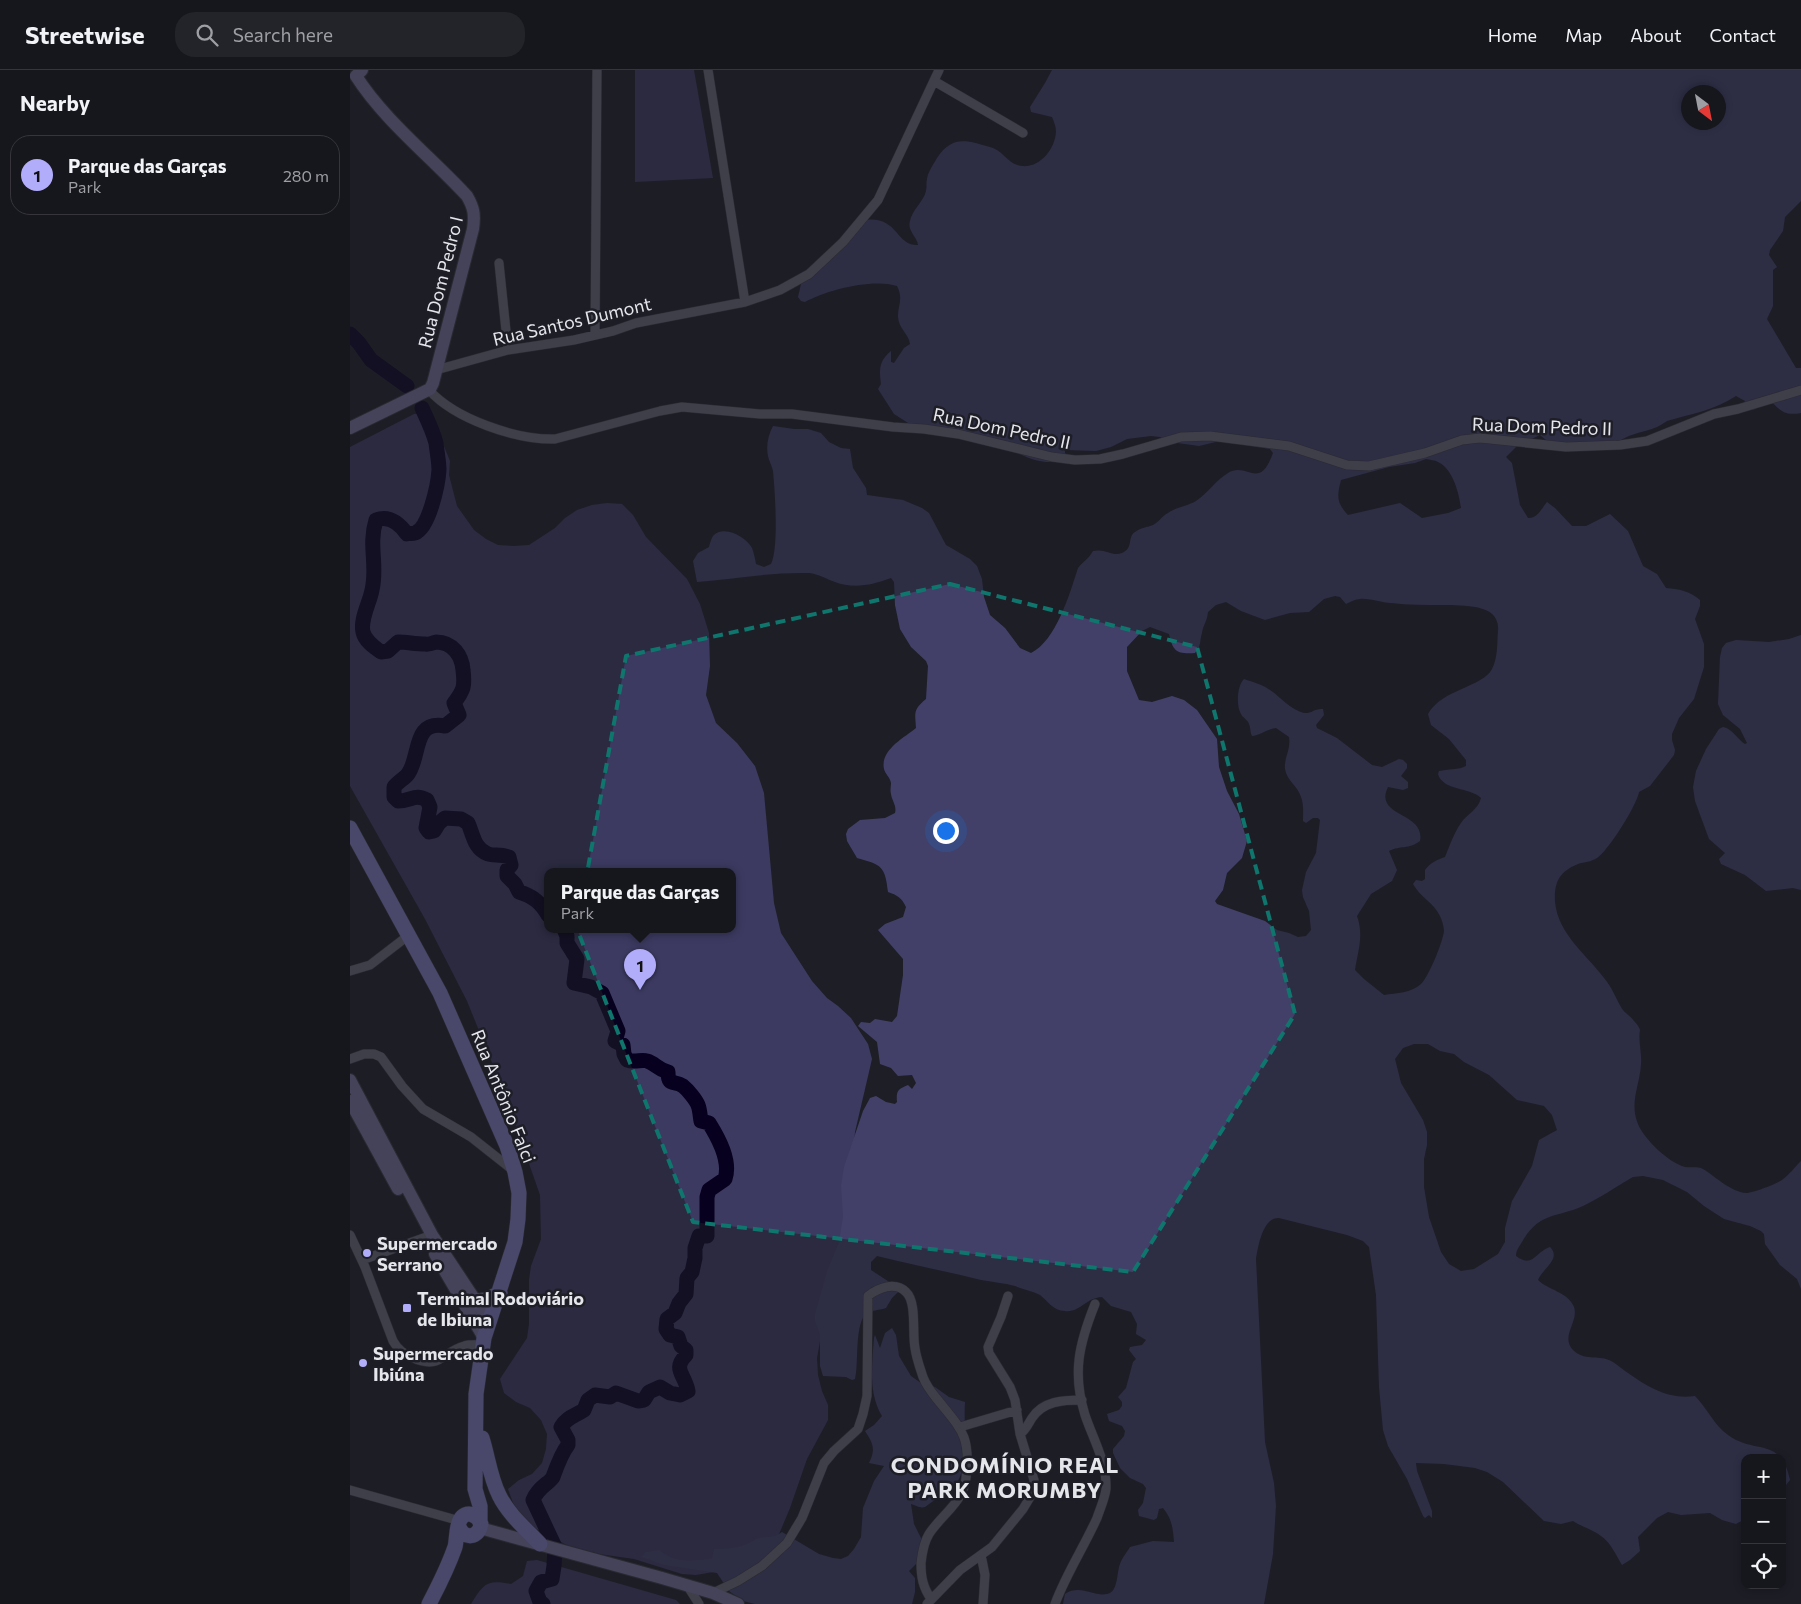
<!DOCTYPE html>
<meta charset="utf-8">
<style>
:root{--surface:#16161d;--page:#23232a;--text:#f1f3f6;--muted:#9e9fa4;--line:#35353b;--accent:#b1adfa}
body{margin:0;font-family:Commissioner,sans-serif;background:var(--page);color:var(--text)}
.controls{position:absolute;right:15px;bottom:15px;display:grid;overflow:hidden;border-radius:10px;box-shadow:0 2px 8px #0003}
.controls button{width:45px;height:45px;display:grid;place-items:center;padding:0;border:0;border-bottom:1px solid var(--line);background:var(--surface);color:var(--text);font:25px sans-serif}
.compass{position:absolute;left:1331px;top:15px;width:45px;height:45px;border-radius:50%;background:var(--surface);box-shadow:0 2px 8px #0003;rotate:148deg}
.you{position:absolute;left:595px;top:760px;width:18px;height:18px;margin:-12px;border:4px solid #fff;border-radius:50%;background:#1a73e8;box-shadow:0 0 0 8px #1a73e833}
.badge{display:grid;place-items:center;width:32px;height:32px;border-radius:50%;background:var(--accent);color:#111;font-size:16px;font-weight:700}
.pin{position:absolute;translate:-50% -41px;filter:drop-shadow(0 1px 2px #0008)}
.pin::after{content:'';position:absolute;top:26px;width:18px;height:15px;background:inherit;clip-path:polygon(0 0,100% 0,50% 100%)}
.popup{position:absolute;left:194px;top:798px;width:192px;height:65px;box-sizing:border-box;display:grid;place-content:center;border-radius:10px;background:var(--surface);filter:drop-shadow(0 1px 4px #0005);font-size:16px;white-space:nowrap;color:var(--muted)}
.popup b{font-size:19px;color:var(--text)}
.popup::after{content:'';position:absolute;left:50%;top:100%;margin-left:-10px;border:10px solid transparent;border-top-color:var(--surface)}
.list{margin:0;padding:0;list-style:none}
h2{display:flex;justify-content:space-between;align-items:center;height:65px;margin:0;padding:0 20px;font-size:21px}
h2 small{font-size:16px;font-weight:400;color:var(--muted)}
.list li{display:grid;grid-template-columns:32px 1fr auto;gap:15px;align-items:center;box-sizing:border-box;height:80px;margin:0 10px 10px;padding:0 10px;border:1px solid var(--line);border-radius:20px}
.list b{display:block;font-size:19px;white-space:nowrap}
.list p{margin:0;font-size:16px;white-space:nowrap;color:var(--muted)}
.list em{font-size:16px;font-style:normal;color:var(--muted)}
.icon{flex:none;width:28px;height:28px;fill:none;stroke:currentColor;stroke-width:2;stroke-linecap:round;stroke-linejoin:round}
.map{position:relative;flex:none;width:1451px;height:1534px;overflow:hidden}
header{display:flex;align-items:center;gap:30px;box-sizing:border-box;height:70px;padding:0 25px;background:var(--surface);border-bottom:1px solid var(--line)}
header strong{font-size:24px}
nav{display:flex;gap:28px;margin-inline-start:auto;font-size:18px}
.search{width:350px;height:45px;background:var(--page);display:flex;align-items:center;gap:12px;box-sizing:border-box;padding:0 18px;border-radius:20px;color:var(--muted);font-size:19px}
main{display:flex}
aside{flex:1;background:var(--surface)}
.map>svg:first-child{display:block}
.green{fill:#3c3a60;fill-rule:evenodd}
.forest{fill:#424068;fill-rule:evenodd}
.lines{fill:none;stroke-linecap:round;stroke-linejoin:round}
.river{stroke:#07011f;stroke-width:15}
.street-casing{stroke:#393940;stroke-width:10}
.secondary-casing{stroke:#393940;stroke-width:14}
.primary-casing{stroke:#393940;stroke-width:16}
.street{stroke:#686874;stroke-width:9}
.secondary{stroke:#747198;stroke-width:12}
.primary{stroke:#7f7bbd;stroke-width:15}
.marked{fill:none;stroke:#0f766e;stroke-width:4;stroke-dasharray:10 6;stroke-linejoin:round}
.poi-dot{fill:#b1adfa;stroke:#1e1e27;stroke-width:2}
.labels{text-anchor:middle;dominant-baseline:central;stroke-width:5;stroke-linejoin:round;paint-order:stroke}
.street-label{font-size:18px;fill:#e5e5ec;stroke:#1e1e27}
.poi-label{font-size:18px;font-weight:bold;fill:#e5e5ec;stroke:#1e1e27;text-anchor:start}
.district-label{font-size:22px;font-weight:bold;letter-spacing:1px;fill:#e5e5ec;stroke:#1e1e27}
</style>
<header>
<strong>Streetwise</strong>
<div class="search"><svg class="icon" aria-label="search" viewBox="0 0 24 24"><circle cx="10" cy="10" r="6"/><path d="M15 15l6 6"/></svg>Search here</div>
<nav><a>Home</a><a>Map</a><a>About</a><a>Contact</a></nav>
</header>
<main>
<aside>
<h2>Nearby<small></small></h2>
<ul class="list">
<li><span class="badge">1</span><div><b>Parque das Garças</b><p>Park</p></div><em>280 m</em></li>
</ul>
</aside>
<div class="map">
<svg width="1451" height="1534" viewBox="0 0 1451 1534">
<rect width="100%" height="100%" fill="#1e1e27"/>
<!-- green -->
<path class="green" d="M285,0H344L363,108L285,112Z
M64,344H81L100,391L99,405L107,436L124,460L136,469L148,475L164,476L179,475L205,458L215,448L227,440L242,435L257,433L272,434L283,445L296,467L337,509L350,534L359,563L360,596L356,625L366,653L387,673L405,696L414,723L424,833L431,863L462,911L477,928L488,936L501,948L518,974L522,989L505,1062L498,1138L476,1239L467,1288L468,1305L472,1321L478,1335V1350L457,1389L440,1438L427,1469L375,1500L346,1505L332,1504L284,1489L228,1481L181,1456L170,1445L163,1433L158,1419L169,1410L182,1404L192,1393L196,1379L197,1364L191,1350L180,1338L166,1332L154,1323L150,1309L177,1268L179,1254V1210L181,1196L191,1169L190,1125L155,1025L117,931L75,849L0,716V377ZM198,801H382V859H198Z
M187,1490L326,1530L330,1534H121C133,1514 137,1509 161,1514L173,1506L177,1491Z"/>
<!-- forest -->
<path class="forest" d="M702,0H1451V131L1435,147L1433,161L1420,180L1419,185L1427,197L1423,200V236L1417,249L1446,298H1451V343C1429,347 1430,336 1414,327L1406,339L1392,342L1391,339L1395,331L1386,326C1365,340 1341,344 1317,351C1314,353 1311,355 1307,357C1295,362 1282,363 1271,370L1197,380L1196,370L1190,365L1167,376L1156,387L1162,393L1170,435L1178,448C1187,449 1192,438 1197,432L1205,438L1222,456H1236L1260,444L1278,461L1293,496L1307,504L1316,518C1328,519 1340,521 1350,530V536L1345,549L1354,574V597L1344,629L1329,648L1322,664V670L1325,680L1324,685L1300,716L1289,722C1287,735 1258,781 1247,788C1241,792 1234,792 1228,794C1209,802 1204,812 1205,832C1208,864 1236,884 1254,908C1262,917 1265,927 1271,937C1274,943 1281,946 1284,951C1287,954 1289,957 1290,960C1288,971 1292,983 1291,994C1290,1015 1279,1033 1288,1054C1294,1069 1319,1093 1335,1097C1341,1098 1347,1096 1353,1099C1366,1107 1381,1122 1396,1123C1403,1123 1426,1114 1432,1110C1439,1105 1445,1097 1451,1091V1219L1447,1209L1430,1195L1415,1174L1414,1164L1411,1161L1400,1156L1374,1149L1354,1136L1337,1122L1313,1110L1293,1106L1283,1107C1267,1116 1250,1128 1233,1136C1206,1148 1189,1142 1172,1172C1169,1177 1166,1180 1166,1186C1183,1199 1186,1181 1200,1177C1212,1189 1192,1199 1188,1210C1198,1220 1218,1222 1224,1237C1229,1252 1210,1266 1223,1280C1234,1291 1247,1285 1259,1290C1266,1293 1272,1299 1278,1303C1298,1317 1319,1330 1345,1326C1357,1338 1364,1355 1378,1365C1405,1385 1431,1366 1440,1410L1432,1420V1388H1395V1449L1386,1454L1372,1450L1360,1443L1331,1445L1318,1442L1307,1448L1288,1467L1290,1481L1280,1490L1272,1495C1266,1485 1261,1473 1251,1466C1244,1460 1232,1457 1223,1451L1211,1454L1194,1451L1153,1412L1137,1402L1125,1398L1094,1394L1066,1393L1067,1401L1082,1441V1448L1079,1445L1075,1448L1073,1446L1057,1409L1038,1376L1033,1360L1029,1317L1026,1225L1019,1177L1013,1171L997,1165L929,1148C913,1147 908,1176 906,1189L915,1372L924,1413L926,1436L923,1484L914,1534H713L715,1524C731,1513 746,1529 760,1523C768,1519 767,1501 770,1494C772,1488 777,1482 780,1477L803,1471L824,1472C823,1458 822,1449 813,1438L809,1439L807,1448L804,1450L789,1446L788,1440L793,1433L796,1418L793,1414L780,1408L770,1398L763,1383V1379L774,1366L775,1361L772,1356L759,1351L757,1344L769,1340L772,1336V1332L768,1327L776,1318L783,1292L786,1289L779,1280L780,1277L792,1275L796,1270L786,1264L787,1254L781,1242L761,1236L752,1227C735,1228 730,1243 715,1241C703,1241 698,1231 690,1225C683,1221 672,1219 665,1216C654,1213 642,1212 631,1210C596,1201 562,1195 527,1186L521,1192V1200L547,1217L549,1221L542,1228L536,1238C530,1240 522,1240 517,1243C504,1252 509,1295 505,1309L502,1310L496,1307L473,1306L470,1296V1265L465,1251V1244L477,1201L489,1172L493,1146L491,1116L494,1097L513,1041L520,1028L526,1026L536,1032L545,1034L547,1032C546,1021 548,1019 558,1015L562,1019L566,1013L562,1005L548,1006L541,998L530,994L527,972L508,956L511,952L520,953L525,949L542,952L547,946L553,905V889L528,860L535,854L553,847L556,837C552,828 547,825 538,822C535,796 532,795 507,788L497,771L496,764L498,759L510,750L535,748L545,743C547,736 542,731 541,724C540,721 541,716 541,713C540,707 535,704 534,699C530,680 554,668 566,658C565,642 563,640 576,629L578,596L576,591L561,577L550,559L545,535L544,512L541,508C523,515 503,519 485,512C476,509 469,504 459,503C422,502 384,509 347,512L343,491L348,483L359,477C360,473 361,469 363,466C374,454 396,467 402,478C404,483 405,489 406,494L414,497L421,494C429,478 425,421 423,401C422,396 419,391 418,386C416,376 418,365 423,356L444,359H458L471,363L479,372L491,378L500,379L503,398L516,418L517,425L553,430L572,438L579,443L596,475L620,489L627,496L632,509L634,527L640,545L655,558L670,578L681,583C706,571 720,523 728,498C733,491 738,490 743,481C756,478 762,487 772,483C784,478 777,467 785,462C790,458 798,457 803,455C809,452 812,446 818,443C826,437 838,436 846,431C858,423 866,410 878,403C897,391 909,422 923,383L920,379L870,371L849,376L820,372L810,367L801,366L777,369L761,377L746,381L715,380V383L719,387C698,399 675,387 656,377L566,358L544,344L528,319L531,314C529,299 529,291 541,281V292L544,293L554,278L560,274C559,265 551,260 549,252C545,239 555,231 547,216C523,208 476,220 455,232L451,231L448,227L451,214L513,150C549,145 545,176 568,175C567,166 557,161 560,151C562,140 574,131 576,121C577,117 576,113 577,109C578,102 583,95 587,88C602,65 617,70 640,77C653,80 658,95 672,96C690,98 705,79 706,62C706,56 704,52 702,47L681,42L680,37L695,13ZM1338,22H1368V52H1338ZM1076,389C1080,390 1085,390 1088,392C1103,399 1109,423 1111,438L1098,443L1072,448L1050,433L998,445C986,432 987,426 991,410L1039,397L1065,393ZM985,526L990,527L996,534C1000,532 1006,529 1010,529C1020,528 1031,533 1041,533C1058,535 1076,535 1094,535C1113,536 1151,533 1148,561C1147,573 1148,588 1142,599C1133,617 1092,619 1078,644L1081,655L1099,669L1116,690V696C1109,700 1098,699 1089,701L1088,704C1093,721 1120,717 1131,728C1128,740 1117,744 1111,753C1104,763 1100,775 1095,787C1087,790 1081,792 1075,800V809L1072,811L1066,810L1063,814C1070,827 1084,833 1090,846C1092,850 1094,857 1094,861C1093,872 1078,908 1071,914C1061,923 1047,923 1034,925L1014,909L1005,900C1008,880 1014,866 1007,846L1021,824L1042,811L1047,800L1039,781C1051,775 1058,780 1070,771C1076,742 1023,747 1038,717L1053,720L1058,718V712L1051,706L1057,698V694L1053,690L1049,689L1032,697L1022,695L987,668L967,658L966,655L974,645L973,639C965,638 961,644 954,643C939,639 932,628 920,620C913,615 903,612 894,609C887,616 886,635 891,644C893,648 898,650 899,654C901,659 900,662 902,666C909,666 917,659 926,658L939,667C941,679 934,688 935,699C937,711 948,716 951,727C954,734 953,744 953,751L956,753L963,748H968L970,750L966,783L956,802L952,820L953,827L959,841L961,860L956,866L948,867L939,863L927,860L915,851L867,834L865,831L873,820L877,803L892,788L897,771L889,744L877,721L869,697L867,669L847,640L834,630L822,626L802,632L789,630L777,601V577L792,561L800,557L819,564C823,582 827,584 845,583C852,574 849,573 852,563C853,555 857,552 858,542L866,535L876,532L891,541L915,550L940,543L959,542L974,529ZM1064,974H1078L1090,981L1104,984L1114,992L1139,1005L1167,1030L1194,1036L1202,1045L1207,1060L1189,1070L1182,1096L1162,1131L1155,1158V1172L1148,1184L1124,1199L1111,1201L1099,1194L1091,1182L1079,1147L1074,1117V1089L1077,1075V1062L1073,1050L1051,1013L1045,989L1053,978Z
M1451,565V820L1443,818L1416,821L1395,805L1371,794L1369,789L1375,783L1359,769L1345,731L1343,717L1346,701L1356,679L1369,659L1373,657C1383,659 1387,669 1395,674L1397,673L1390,659L1373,645L1368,634L1370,587L1372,578L1376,573L1386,570L1419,572L1439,569Z
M542,1258L546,1265L549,1286L561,1306L571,1313L585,1317L599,1327L615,1332C613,1359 621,1394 604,1418C599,1425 592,1426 585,1430C572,1438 577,1440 561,1434L564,1454L576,1478L569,1491L559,1501L565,1508V1522L562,1534H405L393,1531L379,1521L367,1503L314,1495L291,1487L296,1482L309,1480C326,1493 338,1491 359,1489L362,1488L364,1479C376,1479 388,1478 399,1473C402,1472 404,1470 406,1469C414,1465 420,1470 432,1462L469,1484L483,1488L491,1489L498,1486L504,1479L511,1467L513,1438L524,1411L534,1396L519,1393C526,1379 523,1373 515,1361L524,1355L532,1346C518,1323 522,1294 524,1268L525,1265L530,1278L535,1263Z"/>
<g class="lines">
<!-- river -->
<path class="river" d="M0,264L9,273L21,290L57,316
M72,338C77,349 83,361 86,373C87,382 89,392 89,400C88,415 79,458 65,463C62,464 60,463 57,464C49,453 39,445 26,450C18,476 28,495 22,520C20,532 10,549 13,562C15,571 24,577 31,582L38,581L48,572C57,572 65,574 75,574C79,575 83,573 86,572C103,572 112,586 113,600C115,616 114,620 104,633L109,645L95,656C62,650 71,686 58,704C55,708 48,712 44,717V727L48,731C61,731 65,723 77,730L80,737L76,758L79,762L84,761L89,753L95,748L111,749L118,753C123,764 124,779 138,784C144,786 150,784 159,787L161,795L157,800V806L165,814L169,822C183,826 191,833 198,845
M193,1534L190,1532L186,1521L191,1512L202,1509L204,1496L205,1477L183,1430C188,1417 200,1413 203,1407C207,1396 211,1384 218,1375V1370L211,1357C217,1347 225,1346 234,1340L238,1330L245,1325L260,1327L266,1323L288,1331L294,1330L299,1322L310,1317L320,1323L330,1325L338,1321C335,1304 322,1300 336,1285V1280L331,1276L328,1267L320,1265L316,1259L317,1249L325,1243L329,1233L336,1224L337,1208L342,1202L345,1188V1178L349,1166H357V1127L359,1120L375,1109C381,1091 369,1069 359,1053L351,1051C350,1046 350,1040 348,1035C346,1030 338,1020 333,1016C324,1010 318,1017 318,1002C307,999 305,993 297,991C291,989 285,993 277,990L274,984L273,975L265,971L268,961L252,923L241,917L224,913L227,889L217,873V866L214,859"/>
<defs>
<path id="street" d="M358,0L395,232
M584,11L673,63
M149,193L158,280
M245,265L247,0
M86,300L158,280L224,270L263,261L286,253L395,232L430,220L459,204L493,172L528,130L589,0
M79,320C105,349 166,370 205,369L310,341L332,337L410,344H442L543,357L574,359L608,364L702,387L725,390L750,389L773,384L831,367L860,366L939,376L997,395L1019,396L1075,383L1112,370L1130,368L1216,377L1270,375L1297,371L1364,344L1388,339L1451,320
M0,901L20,895L59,865
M0,989L14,984H24L31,987L52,1016L73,1039L121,1067L164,1101
M0,1165L15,1197L43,1271C48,1280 54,1284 63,1288C91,1300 92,1282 114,1276C120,1274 127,1275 133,1275
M12,1190L82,1165
M610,1357L667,1340
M670,1364C676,1360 678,1354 682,1348C693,1331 713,1330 732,1330
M0,1420L110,1451
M631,1485L635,1505L633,1534
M337,1515L349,1534
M363,1523L388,1511L412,1496L437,1473L452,1448L474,1393L484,1381L508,1359L513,1344L517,1326L518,1226C528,1218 545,1211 556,1222C567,1232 562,1263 565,1278C566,1287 570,1298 573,1307C576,1315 582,1323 587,1329C612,1360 621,1366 616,1408C613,1433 592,1444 579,1464C574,1472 572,1484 571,1493C571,1508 573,1517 581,1529
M577,1534L610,1500L642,1477L673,1439L682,1424L684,1410L670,1364L665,1330L660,1317L639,1283L638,1277L651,1247L658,1226
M705,1534C716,1504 734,1477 747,1448C750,1439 755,1428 756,1419C757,1392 743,1369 735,1345C722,1303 729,1274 745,1234"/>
<path id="secondary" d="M0,358L80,319L83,313L123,159C125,145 124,138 117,126C81,87 34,50 6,6L12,0
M0,1010L82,1165L139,1251
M0,1031L48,1119
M85,1184L134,1268
M130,1458L312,1508L363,1523L388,1534"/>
<path id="primary" d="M0,758L90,923L157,1076L165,1102L169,1123L168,1149L165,1172L134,1268L126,1324L125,1419L130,1436V1451
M125,1231L135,1230L150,1223
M132,1368C138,1387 140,1407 149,1425C158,1444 176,1459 190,1474
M79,1534C89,1515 98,1497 105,1477C107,1469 106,1457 110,1450C116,1439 128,1445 131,1454C129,1468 114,1470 109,1457"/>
</defs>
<!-- street casing -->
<use href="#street" class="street-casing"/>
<!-- secondary casing -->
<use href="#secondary" class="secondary-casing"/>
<!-- primary casing -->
<use href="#primary" class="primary-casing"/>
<!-- street -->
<use href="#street" class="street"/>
<!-- secondary -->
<use href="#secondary" class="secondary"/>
<!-- primary -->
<use href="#primary" class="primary"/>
</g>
<!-- marked area -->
<path d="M0 0H1451V1534H0ZM600,514L847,577L945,944L783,1202L343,1152L227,859L276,586Z" fill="#1e1e27" fill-opacity=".55" fill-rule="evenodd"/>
<path class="marked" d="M600,514L847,577L945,944L783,1202L343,1152L227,859L276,586Z"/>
<!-- markers -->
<g class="poi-dot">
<circle cx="17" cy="1183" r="5"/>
<rect x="52" y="1233" width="10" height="10" rx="2.5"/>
<circle cx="13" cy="1293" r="5"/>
</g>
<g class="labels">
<!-- street labels -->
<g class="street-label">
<text transform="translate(90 212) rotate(-76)">Rua Dom Pedro I</text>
<text transform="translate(222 251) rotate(-13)">Rua Santos Dumont</text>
<text transform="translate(1192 356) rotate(2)">Rua Dom Pedro II</text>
<text transform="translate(652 358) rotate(12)">Rua Dom Pedro II</text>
<text transform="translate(154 1026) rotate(68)">Rua Antônio Falci</text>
</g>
<!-- poi labels -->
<g class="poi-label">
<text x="27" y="1173">Supermercado<tspan x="27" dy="21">Serrano</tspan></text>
<text x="67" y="1228">Terminal Rodoviário<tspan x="67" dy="21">de Ibiuna</tspan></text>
<text x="23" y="1283">Supermercado<tspan x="23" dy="21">Ibiúna</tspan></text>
</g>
<!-- district labels -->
<g class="district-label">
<text x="655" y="1394">CONDOMÍNIO REAL<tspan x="655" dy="25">PARK MORUMBY</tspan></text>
</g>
</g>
</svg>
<div class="controls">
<button>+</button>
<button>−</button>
<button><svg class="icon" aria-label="locate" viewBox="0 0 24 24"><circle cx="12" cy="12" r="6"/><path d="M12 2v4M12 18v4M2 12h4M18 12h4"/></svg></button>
</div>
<svg class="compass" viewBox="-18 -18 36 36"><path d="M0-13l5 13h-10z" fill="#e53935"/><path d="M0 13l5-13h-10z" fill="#9e9fa4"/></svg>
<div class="you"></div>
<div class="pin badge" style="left:290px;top:920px">1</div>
<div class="popup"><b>Parque das Garças</b>Park</div>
</div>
</main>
